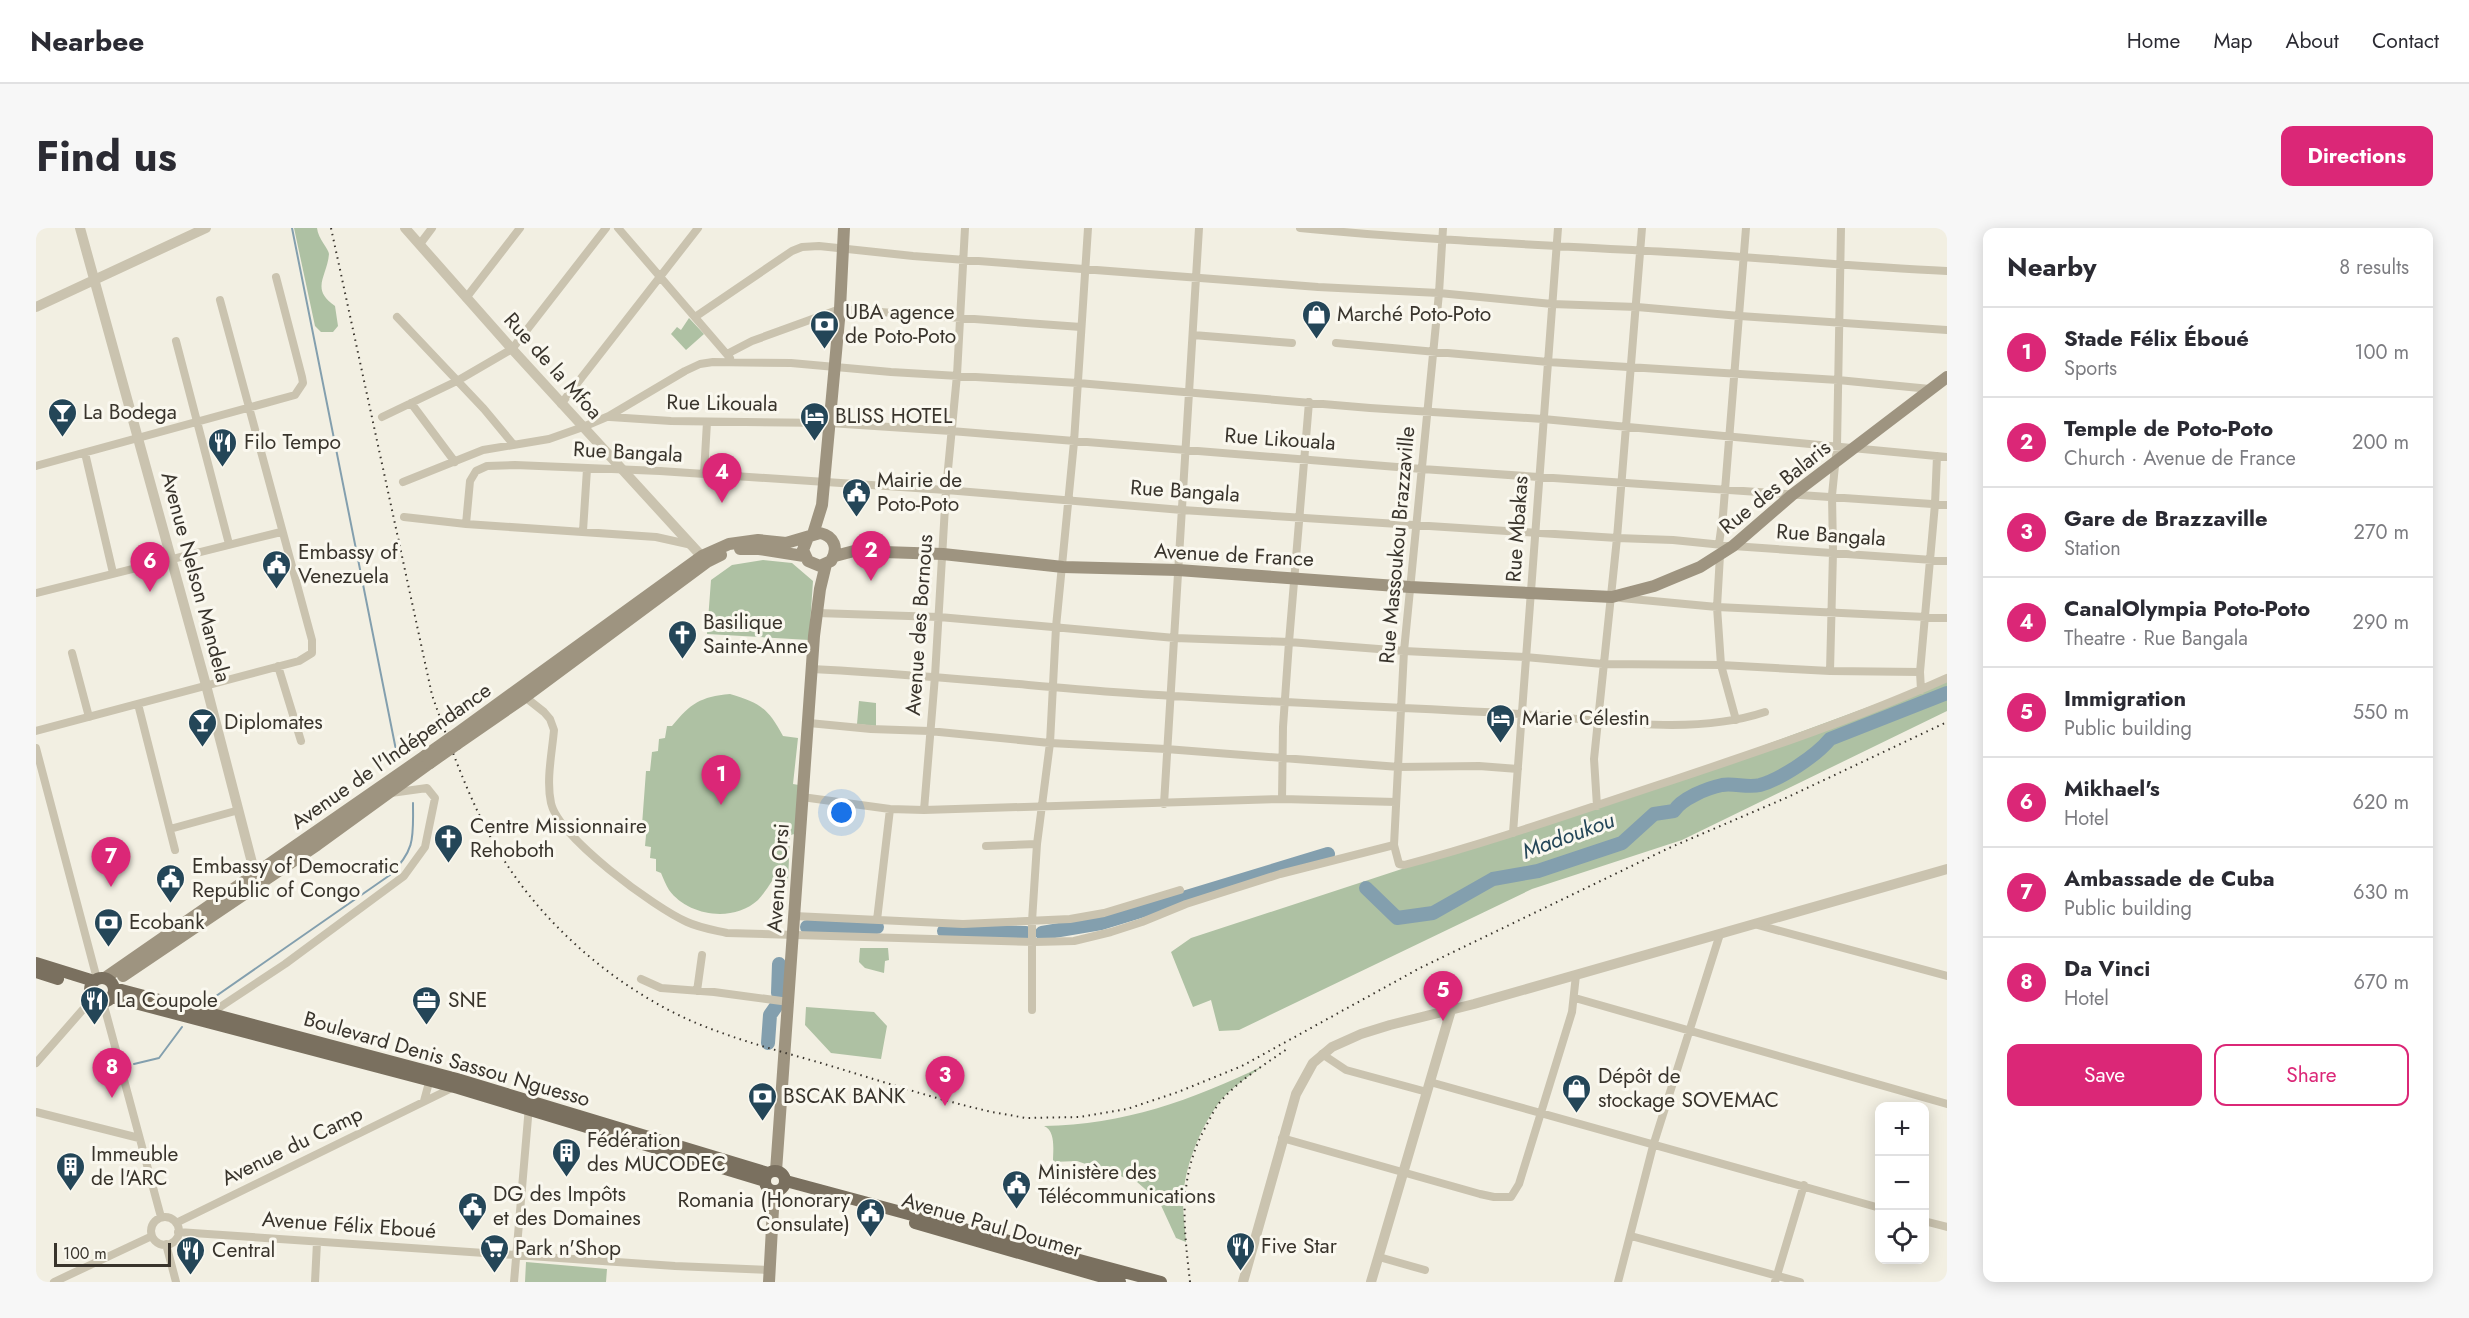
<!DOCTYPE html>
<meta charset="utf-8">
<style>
:root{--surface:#fff;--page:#f7f7f7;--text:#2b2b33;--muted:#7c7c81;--line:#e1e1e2;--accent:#db2777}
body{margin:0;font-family:Jost,sans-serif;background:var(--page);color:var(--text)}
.controls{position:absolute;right:18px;bottom:18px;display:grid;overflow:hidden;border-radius:12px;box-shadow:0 3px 15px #0003}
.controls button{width:54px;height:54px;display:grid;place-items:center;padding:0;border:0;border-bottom:2px solid var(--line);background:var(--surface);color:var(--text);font:30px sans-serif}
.scale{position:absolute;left:18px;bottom:15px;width:117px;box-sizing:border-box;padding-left:6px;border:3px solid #39342c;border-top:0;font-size:16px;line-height:21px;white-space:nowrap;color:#39342c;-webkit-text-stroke:4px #faf8ef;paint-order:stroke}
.you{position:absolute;left:806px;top:585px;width:21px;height:21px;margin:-15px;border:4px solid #fff;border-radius:50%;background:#1a73e8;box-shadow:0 0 0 9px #1a73e833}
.badge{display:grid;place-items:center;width:39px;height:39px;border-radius:50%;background:var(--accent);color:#fff;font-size:20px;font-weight:700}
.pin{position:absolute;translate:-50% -50px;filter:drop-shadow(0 2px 3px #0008)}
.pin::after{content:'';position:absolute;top:32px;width:21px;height:18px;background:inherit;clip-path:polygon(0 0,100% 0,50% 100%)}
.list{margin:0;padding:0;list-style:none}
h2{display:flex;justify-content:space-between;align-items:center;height:78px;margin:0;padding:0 24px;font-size:26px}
h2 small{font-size:20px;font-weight:400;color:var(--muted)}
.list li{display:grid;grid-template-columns:39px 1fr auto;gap:18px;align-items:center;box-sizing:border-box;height:90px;padding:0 24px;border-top:2px solid var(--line)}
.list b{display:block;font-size:22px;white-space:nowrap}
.list p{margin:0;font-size:20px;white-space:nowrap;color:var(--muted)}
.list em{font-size:20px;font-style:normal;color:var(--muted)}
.actions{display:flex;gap:12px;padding:18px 24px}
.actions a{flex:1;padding:14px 0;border:2px solid var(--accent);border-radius:12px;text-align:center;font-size:21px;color:var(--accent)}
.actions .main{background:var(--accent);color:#fff}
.icon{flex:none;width:33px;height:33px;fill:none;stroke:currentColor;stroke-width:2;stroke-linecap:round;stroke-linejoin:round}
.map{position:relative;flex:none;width:1911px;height:1054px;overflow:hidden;border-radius:12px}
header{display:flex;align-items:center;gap:36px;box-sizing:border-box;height:84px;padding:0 30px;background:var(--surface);border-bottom:2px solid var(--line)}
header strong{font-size:28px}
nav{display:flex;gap:33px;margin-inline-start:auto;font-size:21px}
.intro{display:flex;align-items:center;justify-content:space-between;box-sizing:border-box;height:144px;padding:0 36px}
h1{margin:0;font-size:42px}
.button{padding:15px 27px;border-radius:12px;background:var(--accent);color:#fff;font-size:21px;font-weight:700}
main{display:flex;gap:36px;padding:0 36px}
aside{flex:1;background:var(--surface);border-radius:12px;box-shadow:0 3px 15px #0003}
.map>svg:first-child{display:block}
.green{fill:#aec1a3}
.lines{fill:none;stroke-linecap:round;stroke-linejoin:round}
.stream{stroke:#839fae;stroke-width:2}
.river{stroke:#839fae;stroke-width:14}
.minor{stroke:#cac3af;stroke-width:8}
.tertiary{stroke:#cac3af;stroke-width:10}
.secondary{stroke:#9e9480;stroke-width:12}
.primary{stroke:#7a705f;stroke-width:12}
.rail{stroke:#39342c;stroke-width:2;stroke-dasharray:1.5 4.5;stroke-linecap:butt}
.secondary-bridge{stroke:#9e9480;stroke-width:12}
.labels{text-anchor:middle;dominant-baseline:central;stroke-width:6;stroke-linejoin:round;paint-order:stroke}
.poi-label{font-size:21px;fill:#39342c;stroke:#faf8ef;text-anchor:start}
.street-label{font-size:21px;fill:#39342c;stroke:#faf8ef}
.water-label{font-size:22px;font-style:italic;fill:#244658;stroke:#faf8ef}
</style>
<header>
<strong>Nearbee</strong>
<nav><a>Home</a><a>Map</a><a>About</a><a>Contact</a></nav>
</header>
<div class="intro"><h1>Find us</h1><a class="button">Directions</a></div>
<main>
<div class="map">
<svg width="1911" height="1054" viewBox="0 0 1911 1054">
<rect width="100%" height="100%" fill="#f2efe2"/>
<!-- green -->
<path class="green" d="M258,0H281C282,11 293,21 293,26C291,49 274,61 299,78L302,98L297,104H285L279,98Z
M653,90L668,106L650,122L635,106L641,99L645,102Z
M727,332L756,335L777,353L773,412L671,406L675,352L696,337Z
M1911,450V483L1646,612L1496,661L1203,802L1183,803L1175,772L1157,779L1135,724L1155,710L1607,562Z
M694,466C724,475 732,480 747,508L762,510L757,556L763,557L759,606L754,607L752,654L736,653C732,659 727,667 722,672C697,695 652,688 633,662C630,657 627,650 625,645L620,643V631L614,630L615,619L609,618L611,597H606L610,543H614L616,524L622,523L623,511L629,510L631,498H636C655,475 664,469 694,466Z
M823,473L840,475V498L821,496Z
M824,720H852L853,732L849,733L848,745L829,740L823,734Z
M770,779L838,784L851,798L845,831L795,825L769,797Z
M1227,838C1213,848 1196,859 1184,873C1164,900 1148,939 1147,973C1147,986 1149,1001 1150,1014L1140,1010L1123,973L1101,954L1041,933L1017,934C1017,922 1020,903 1008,898C1087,897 1156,872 1227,838Z
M490,1034L571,1041L570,1054H489Z"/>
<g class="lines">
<!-- stream -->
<path class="stream" d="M256,0L360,522
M170,775L354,647C380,621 377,609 377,575
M98,836L123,830L146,799"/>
<!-- river -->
<path class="river" d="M1330,660L1361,690L1397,685L1457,651L1502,643L1586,615L1618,586L1638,583C1645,571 1671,560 1686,557C1698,555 1712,560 1724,557C1745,551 1780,528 1794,511L1911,465
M771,699H841
M908,703L990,705
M1006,705L1065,695L1292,626
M742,765L743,736
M732,815L734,787L741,777"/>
<!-- minor -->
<path class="minor" d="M582,0L694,130
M1264,0C1386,12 1509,17 1631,24C1724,29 1817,39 1911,43
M1407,0L1403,65L1368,423L1358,617L1363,636L1368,637C1459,613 1548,581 1637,552C1730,521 1822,490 1911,450
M384,16L396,0
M430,70L484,0
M361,89L448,181L477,216
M659,89L756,23L766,19L783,18L877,28L1282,59L1403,65L1516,76L1601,79L1704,88L1911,102
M1157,107L1256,115
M140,113L193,316
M1300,115L1512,134L1802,152L1894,161
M691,126L716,113L804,81L1045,99
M375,175L419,234
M525,176L662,0
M346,189L421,153L476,121L570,0
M574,189L635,193L793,195L915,203L1386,241L1911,277
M49,225L77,345
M0,238L259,167L267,155L266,149L240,49
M668,246L671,194
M367,254L447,222L513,211L547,199L573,188L649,143L664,136L677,134L755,135L855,144L1042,155L1334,180L1507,191L1911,229
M368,289L430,296L620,309L656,317
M430,296L434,253L440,243L451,238L479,237L624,243L910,262L1146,282L1581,310L1637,312L1697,318L1911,333
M547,303L551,241
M1683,316L1687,287L1710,0
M1684,327L1681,379L1685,437L1700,492
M0,365L245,304
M1585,370L1681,379L1911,390
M781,385L903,389L1139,410L1253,414L1368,423L1489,429L1567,436L1685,437L1794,443L1884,444L1885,462
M36,425L53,489
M242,438L265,513
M776,441C877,446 977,456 1077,464C1213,474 1349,478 1485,486C1563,491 1654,509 1729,484
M1794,443L1797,324L1796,267L1801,218L1805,0
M1884,444L1899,276L1901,228
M489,469L508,484L514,491L518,502C516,525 510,552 515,575C522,609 619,680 651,694C664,700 678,702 691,705L998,714L1038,713L1075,704L1106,694L1150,676L1244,646L1358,617
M102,476L139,622
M773,495L835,501L893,503L1014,515L1130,521L1363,539L1443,538L1482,541
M0,503L263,433L276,425V412L184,72
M0,520L61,751
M766,569L854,581L888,582L1246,571L1360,574
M1246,571L1247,499L1253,414L1273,174
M1128,576L1163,0
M1561,578L1558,531L1581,310L1606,0
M888,582L899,448L910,262L921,147L929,0
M134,601L203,582
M1477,605L1522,0
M950,618L1001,616
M758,688L927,696L1034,691L1068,685L1144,662
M841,692L854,581
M1718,696L1911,748
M605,751L625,760L678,764L753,774
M661,763L666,727
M1539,770L1911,876
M67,774L125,989
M996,782V693L1001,616L1014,515L1020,399L1038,214L1052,0
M175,785L249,736L368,648L389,619L399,570L391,560L355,565
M1286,826L1310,842L1391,864
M0,835L57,770
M1394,854L1844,980
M388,873L395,847
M0,884L103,910
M1246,910L1444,966L1458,969H1475L1483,956L1536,784L1540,747
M115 1003a14 14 0 1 1 28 0a14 14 0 1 1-28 0Z
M1888,993L1911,999
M140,995L420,858
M142,1004L639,1038L733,1042
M1595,1008L1764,1054
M130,1016L140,1054
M1343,1029L1389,1042
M18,1054L116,1008
M279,1054L281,1014
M478,1054L493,878
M1582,1054L1617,918L1684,706
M1739,1054L1768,957"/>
<!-- tertiary -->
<path class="tertiary" d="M44,0L170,457L221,654
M369,0L476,121L670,333
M0,79L170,0
M1207,1054L1260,866L1277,835L1296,819L1325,806L1354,797L1438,776L1911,641
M1335,1054L1415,782"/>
<!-- secondary -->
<path class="secondary" d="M777,306L786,277L804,81L808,0
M704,321H723L768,328
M799,328L818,323L907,326L1027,339L1142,342L1374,359L1576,369L1618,358L1642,348L1664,339L1697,318L1756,267L1911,149
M416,509L666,328L693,316L722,312L750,315L784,305C798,308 803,320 795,333L784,338L772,333L767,322L772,309
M421,516L489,469L671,334L685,327
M87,748L281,617L394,535
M69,750L389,528
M740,943L778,408L784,361L790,336
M733,1054L738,963"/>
<!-- primary -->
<path class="primary" d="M0,735L58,753
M0,744L22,751
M54 762a12 12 0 1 1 24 0a12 12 0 1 1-24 0Z
M78,760L421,851L732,945
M76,769L422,860L729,953
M729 953a10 10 0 1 1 20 0a10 10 0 1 1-20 0Z
M750,953L1125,1054
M879,995L1084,1054"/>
<!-- rail -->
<path class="rail" d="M295,0L396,467C415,521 436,580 466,629C510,700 583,762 660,795C701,812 743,823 785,835C842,852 898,871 956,884L990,890L1043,889L1091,881L1142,864L1206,838L1384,740L1633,620L1752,569L1911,494
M1154,1054C1148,999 1141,952 1169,900C1174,891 1178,881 1185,873C1203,852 1228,837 1251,821"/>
<!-- secondary-bridge -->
<path class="secondary-bridge" d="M389,528L416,509
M394,535L421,516"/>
</g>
<!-- icons -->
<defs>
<symbol id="shop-pin" viewBox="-11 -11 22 30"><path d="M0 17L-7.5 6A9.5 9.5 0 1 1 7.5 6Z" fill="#244658" stroke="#faf8ef"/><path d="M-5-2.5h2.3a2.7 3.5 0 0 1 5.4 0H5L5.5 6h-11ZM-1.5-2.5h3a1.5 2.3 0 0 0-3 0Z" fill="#fff"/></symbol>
<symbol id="bank-pin" viewBox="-11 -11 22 30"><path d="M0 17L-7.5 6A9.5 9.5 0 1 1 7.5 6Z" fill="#244658" stroke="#faf8ef"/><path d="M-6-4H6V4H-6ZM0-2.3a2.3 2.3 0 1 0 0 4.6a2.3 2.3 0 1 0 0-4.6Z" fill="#fff"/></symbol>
<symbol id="bar-pin" viewBox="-11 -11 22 30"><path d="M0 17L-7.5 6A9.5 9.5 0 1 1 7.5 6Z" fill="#244658" stroke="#faf8ef"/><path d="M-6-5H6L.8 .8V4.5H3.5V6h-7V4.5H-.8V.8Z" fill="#fff"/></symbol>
<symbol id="hotel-pin" viewBox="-11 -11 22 30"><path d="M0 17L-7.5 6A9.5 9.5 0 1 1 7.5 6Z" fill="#244658" stroke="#faf8ef"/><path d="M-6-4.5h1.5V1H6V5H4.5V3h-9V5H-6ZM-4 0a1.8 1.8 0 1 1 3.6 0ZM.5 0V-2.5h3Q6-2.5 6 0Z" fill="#fff"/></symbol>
<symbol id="restaurant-pin" viewBox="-11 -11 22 30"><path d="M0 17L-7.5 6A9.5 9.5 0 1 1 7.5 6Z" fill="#244658" stroke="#faf8ef"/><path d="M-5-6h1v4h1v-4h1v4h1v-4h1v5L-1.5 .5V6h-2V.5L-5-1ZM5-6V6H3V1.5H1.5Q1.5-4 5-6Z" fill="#fff"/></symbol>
<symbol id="civic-pin" viewBox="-11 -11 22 30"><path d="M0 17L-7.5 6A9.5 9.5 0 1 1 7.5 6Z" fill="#244658" stroke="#faf8ef"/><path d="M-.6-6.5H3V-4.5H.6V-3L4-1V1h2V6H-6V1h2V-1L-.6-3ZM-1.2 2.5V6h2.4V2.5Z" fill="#fff"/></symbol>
<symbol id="church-pin" viewBox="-11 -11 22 30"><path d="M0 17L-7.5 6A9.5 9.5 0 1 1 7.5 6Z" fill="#244658" stroke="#faf8ef"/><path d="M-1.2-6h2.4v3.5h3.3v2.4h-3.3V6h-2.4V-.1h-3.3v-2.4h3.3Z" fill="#fff"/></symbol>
<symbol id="office-pin" viewBox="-11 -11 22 30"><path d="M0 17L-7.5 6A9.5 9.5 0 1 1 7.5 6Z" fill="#244658" stroke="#faf8ef"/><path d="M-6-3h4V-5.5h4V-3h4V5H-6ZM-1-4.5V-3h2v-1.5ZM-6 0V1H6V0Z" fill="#fff"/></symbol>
<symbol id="building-pin" viewBox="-11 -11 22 30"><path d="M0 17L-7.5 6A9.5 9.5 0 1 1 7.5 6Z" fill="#244658" stroke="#faf8ef"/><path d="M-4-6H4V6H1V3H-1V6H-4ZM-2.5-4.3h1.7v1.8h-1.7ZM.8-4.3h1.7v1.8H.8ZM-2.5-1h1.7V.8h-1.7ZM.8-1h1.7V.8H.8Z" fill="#fff"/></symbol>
<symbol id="supermarket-pin" viewBox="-11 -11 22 30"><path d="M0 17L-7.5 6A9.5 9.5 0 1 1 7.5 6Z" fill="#244658" stroke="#faf8ef"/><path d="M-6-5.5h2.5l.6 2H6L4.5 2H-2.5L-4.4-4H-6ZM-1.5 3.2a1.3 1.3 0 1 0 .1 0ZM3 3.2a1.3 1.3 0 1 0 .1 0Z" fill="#fff"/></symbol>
</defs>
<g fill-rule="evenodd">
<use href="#shop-pin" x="1264" y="70" width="33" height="45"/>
<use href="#bank-pin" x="772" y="80" width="33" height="45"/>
<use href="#bar-pin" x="10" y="168" width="33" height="45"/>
<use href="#hotel-pin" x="762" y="172" width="33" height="45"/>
<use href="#restaurant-pin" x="170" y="198" width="33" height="45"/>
<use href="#civic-pin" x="804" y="248" width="33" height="45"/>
<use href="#civic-pin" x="224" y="320" width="33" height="45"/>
<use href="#church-pin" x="630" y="390" width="33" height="45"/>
<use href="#hotel-pin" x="1448" y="474" width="33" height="45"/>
<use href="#bar-pin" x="150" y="478" width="33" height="45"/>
<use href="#church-pin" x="396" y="594" width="33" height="45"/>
<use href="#civic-pin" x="118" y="634" width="33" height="45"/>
<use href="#bank-pin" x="56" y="678" width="33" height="45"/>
<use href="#restaurant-pin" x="42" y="756" width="33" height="45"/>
<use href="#office-pin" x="374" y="756" width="33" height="45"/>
<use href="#shop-pin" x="1524" y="844" width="33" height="45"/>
<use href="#bank-pin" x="710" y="852" width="33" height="45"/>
<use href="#building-pin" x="514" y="908" width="33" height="45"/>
<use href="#building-pin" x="18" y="922" width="33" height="45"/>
<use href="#civic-pin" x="964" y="940" width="33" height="45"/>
<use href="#civic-pin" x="420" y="962" width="33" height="45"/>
<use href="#civic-pin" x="818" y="968" width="33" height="45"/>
<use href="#restaurant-pin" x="1188" y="1002" width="33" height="45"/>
<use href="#supermarket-pin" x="442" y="1004" width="33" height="45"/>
<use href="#restaurant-pin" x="138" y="1006" width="33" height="45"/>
</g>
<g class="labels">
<!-- poi labels -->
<g class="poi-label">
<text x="809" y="84">UBA agence<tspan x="809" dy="24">de Poto-Poto</tspan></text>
<text x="1301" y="86">Marché Poto-Poto</text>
<text x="47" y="184">La Bodega</text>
<text x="799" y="188">BLISS HOTEL</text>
<text x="208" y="214">Filo Tempo</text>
<text x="841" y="252">Mairie de<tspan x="841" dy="24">Poto-Poto</tspan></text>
<text x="262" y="324">Embassy of<tspan x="262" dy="24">Venezuela</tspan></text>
<text x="667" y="394">Basilique<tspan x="667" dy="24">Sainte-Anne</tspan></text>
<text x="1486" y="490">Marie Célestin</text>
<text x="188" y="494">Diplomates</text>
<text x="434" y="598">Centre Missionnaire<tspan x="434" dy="24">Rehoboth</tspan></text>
<text x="156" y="638">Embassy of Democratic<tspan x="156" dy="24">Republic of Congo</tspan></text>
<text x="93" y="694">Ecobank</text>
<text x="80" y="772">La Coupole</text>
<text x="412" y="772">SNE</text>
<text x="1562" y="848">Dépôt de<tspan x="1562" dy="24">stockage SOVEMAC</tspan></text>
<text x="747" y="868">BSCAK BANK</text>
<text x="551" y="912">Fédération<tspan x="551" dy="24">des MUCODEC</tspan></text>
<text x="55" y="926">Immeuble<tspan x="55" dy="24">de l'ARC</tspan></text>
<text x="1002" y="944">Ministère des<tspan x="1002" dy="24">Télécommunications</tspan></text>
<text x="457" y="966">DG des Impôts<tspan x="457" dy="24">et des Domaines</tspan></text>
<text x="814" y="972" text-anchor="end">Romania (Honorary<tspan x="814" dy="24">Consulate)</tspan></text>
<text x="1225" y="1018">Five Star</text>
<text x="479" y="1020">Park n'Shop</text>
<text x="176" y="1022">Central</text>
</g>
<!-- street labels -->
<g class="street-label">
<text transform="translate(517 138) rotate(48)">Rue de la Mfoa</text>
<text transform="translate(686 175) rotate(1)">Rue Likouala</text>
<text transform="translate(1244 211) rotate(4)">Rue Likouala</text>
<text transform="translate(592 224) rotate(3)">Rue Bangala</text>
<text transform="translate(1739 259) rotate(-39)">Rue des Balaris</text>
<text transform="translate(1149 263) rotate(4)">Rue Bangala</text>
<text transform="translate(1481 301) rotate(-86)">Rue Mbakas</text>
<text transform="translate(1795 307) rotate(4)">Rue Bangala</text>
<text transform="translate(1361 317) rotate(-85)">Rue Massoukou Brazzaville</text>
<text transform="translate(1198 327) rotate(3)">Avenue de France</text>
<text transform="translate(160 349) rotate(75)">Avenue Nelson Mandela</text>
<text transform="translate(883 397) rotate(-86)">Avenue des Bornous</text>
<text transform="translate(355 528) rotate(-35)">Avenue de l'Indépendance</text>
<text transform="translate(742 650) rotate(-86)">Avenue Orsi</text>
<text transform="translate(411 831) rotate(16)">Boulevard Denis Sassou Nguesso</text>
<text transform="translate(256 918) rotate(-26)">Avenue du Camp</text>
<text transform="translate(313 997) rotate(4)">Avenue Félix Eboué</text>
<text transform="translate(956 997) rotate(16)">Avenue Paul Doumer</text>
</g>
<!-- water labels -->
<g class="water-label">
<text transform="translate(1532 607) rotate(-20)">Madoukou</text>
</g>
</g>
</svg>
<div class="controls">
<button>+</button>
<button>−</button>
<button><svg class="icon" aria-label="locate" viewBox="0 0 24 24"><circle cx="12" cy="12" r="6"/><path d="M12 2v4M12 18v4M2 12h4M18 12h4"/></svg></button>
</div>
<div class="scale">100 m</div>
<div class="you"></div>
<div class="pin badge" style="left:685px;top:577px">1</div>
<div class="pin badge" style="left:835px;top:353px">2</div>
<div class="pin badge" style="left:909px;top:878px">3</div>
<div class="pin badge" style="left:686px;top:275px">4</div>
<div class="pin badge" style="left:1407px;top:793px">5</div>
<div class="pin badge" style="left:114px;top:364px">6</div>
<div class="pin badge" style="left:75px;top:659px">7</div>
<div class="pin badge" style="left:76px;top:870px">8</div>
</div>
<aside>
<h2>Nearby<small>8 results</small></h2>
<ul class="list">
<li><span class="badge">1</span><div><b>Stade Félix Éboué</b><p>Sports</p></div><em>100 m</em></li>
<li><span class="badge">2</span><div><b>Temple de Poto-Poto</b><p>Church · Avenue de France</p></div><em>200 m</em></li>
<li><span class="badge">3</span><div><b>Gare de Brazzaville</b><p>Station</p></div><em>270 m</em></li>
<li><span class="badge">4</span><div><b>CanalOlympia Poto-Poto</b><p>Theatre · Rue Bangala</p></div><em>290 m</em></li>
<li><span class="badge">5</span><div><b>Immigration</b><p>Public building</p></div><em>550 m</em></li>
<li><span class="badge">6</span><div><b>Mikhael's</b><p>Hotel</p></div><em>620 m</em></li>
<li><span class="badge">7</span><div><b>Ambassade de Cuba</b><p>Public building</p></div><em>630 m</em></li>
<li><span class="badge">8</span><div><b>Da Vinci</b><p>Hotel</p></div><em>670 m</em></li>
</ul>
<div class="actions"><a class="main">Save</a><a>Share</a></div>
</aside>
</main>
